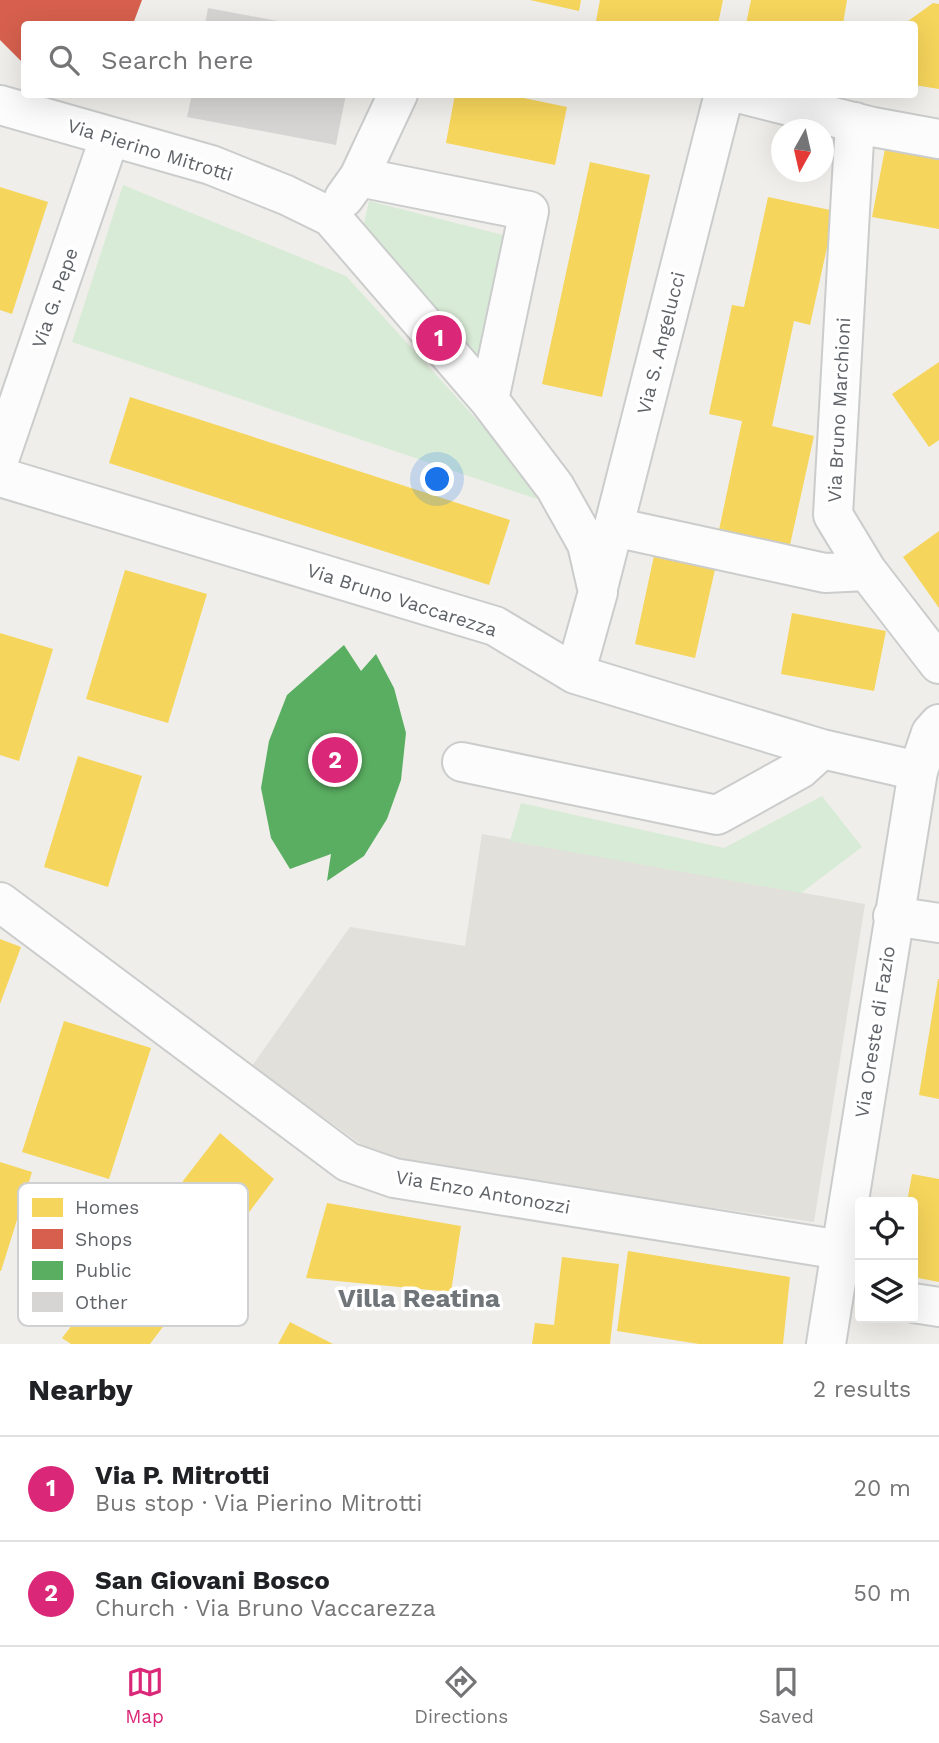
<!DOCTYPE html>
<meta charset="utf-8">
<style>
:root{--surface:#fff;--page:#f2f2f2;--text:#202124;--muted:#757577;--line:#e0e0e0;--accent:#db2777}
body{margin:0;font-family:"Work Sans",sans-serif;background:var(--page);color:var(--text)}
.controls{position:absolute;right:21px;bottom:21px;display:grid;overflow:hidden;border-radius:7px;box-shadow:0 7px 28px #0002}
.controls button{width:63px;height:63px;display:grid;place-items:center;padding:0;border:0;border-bottom:2px solid var(--line);background:var(--surface);color:var(--text);font:35px sans-serif}
.compass{position:absolute;left:771px;top:119px;width:63px;height:63px;border-radius:50%;background:var(--surface);box-shadow:0 7px 28px #0002;rotate:188deg}
.you{position:absolute;left:438px;top:480px;width:24px;height:24px;margin:-18px;border:5px solid #fff;border-radius:50%;background:#1a73e8;box-shadow:0 0 0 10px #1a73e833}
.badge{display:grid;place-items:center;width:46px;height:46px;border-radius:50%;background:var(--accent);color:#fff;font-size:23px;font-weight:700}
.pin{position:absolute;translate:-50% -50%;border:4px solid #fff;box-shadow:0 2px 7px #0006}
.list{margin:0;padding:0;list-style:none}
h2{display:flex;justify-content:space-between;align-items:center;height:91px;margin:0;padding:0 28px;font-size:30px}
h2 small{font-size:23px;font-weight:400;color:var(--muted)}
.list li{display:grid;grid-template-columns:46px 1fr auto;gap:21px;align-items:center;box-sizing:border-box;height:105px;padding:0 28px;border-top:2px solid var(--line)}
.list b{display:block;font-size:26px;white-space:nowrap}
.list p{margin:0;font-size:23px;white-space:nowrap;color:var(--muted)}
.list em{font-size:23px;font-style:normal;color:var(--muted)}
.icon{flex:none;width:38px;height:38px;fill:none;stroke:currentColor;stroke-width:2;stroke-linecap:round;stroke-linejoin:round}
.map{position:relative;flex:none;width:939px;height:1344px;overflow:hidden}
.search{position:absolute;background:var(--surface);box-shadow:0 7px 28px #0002;left:21px;right:21px;top:21px;height:77px;display:flex;align-items:center;gap:18px;box-sizing:border-box;padding:0 24px;border-radius:7px;color:var(--muted);font-size:26px}
.sheet{height:301px;background:var(--surface)}
nav{display:flex;justify-content:space-around;align-items:center;box-sizing:border-box;height:98px;border-top:2px solid var(--line);background:var(--surface);font-size:19px;color:var(--muted)}
nav a{display:grid;justify-items:center;gap:4px}
nav .on{color:var(--accent)}
.map>svg:first-child{display:block}
.education{fill:#e2e0da}
.green{fill:#d8ebd6}
.homes{fill:#f6d55c}
.shops{fill:#d6604d}
.public{fill:#5aae61}
.building{fill:#d6d5d3}
.lines{fill:none;stroke-linecap:round;stroke-linejoin:round}
.minor-casing{stroke:#cbcccc;stroke-width:42}
.minor{stroke:#fdfcfc;stroke-width:38}
.labels{text-anchor:middle;dominant-baseline:central;stroke-width:7;stroke-linejoin:round;paint-order:stroke}
.street-label{font-size:19px;fill:#5f6368;stroke:#fff}
.district-label{font-size:26px;font-weight:bold;fill:#70757a;stroke:#fff}
.key{fill:#fff;stroke:#cfd0d2;stroke-width:2}
.key-label{font-size:19px;fill:#5f6368}
</style>
<div class="map">
<svg width="939" height="1344" viewBox="0 0 939 1344">
<rect width="100%" height="100%" fill="#efeeea"/>
<!-- education -->
<path class="education" d="M482,834L865,904L814,1222L463,1173L380,1158L252,1066L350,927L465,946Z"/>
<!-- green -->
<path class="green" d="M123,185L346,276L530,478L537,499L72,342Z
M369,201L507,236L479,358L364,224Z
M822,796L862,847L801,893L510,841L521,803L724,848Z"/>
<!-- homes -->
<path class="homes" d="M530,0H581L579,11Z
M600,0H723L718,24H613L596,21Z
M751,0H847L843,24H746Z
M933,3L939,4V89L914,85V24H904Z
M455,94H504L567,107L555,165L446,143Z
M885,149L939,158V229L872,217Z
M590,162L650,175L602,397L542,384Z
M0,187L48,202L12,314L0,310Z
M768,197L835,211L810,325L794,321L772,426L814,436L790,545L719,530L742,421L709,414L732,305L744,307Z
M939,362V440L929,447L892,394Z
M130,397L510,520L489,585L109,463Z
M939,531V608L903,557Z
M655,551L716,565L695,658L635,644Z
M125,570L207,594L168,723L86,699Z
M792,613L886,631L874,691L781,674Z
M0,633L53,649L19,761L0,755Z
M78,756L142,776L108,887L44,867Z
M0,939L21,947L0,1004Z
M938,979H939V1099L919,1095Z
M64,1021L151,1048L109,1179L22,1152Z
M220,1133L274,1179L150,1344H71L62,1338Z
M0,1162L32,1172L1,1271H0Z
M912,1174L939,1179V1282L913,1277V1202H907Z
M327,1203L461,1226L451,1292L306,1278Z
M628,1251L790,1277L783,1344H699L617,1331Z
M562,1257L619,1264L610,1344H532L535,1323L554,1325Z
M290,1322L333,1344H278Z"/>
<!-- shops -->
<path class="shops" d="M0,0H142L133,24H24V64L0,40Z"/>
<!-- public -->
<path class="public" d="M344,645L361,671L376,654L394,688L406,733L401,780L387,819L364,856L327,881L331,854L290,869L271,838L261,788L269,741L287,695Z"/>
<!-- building -->
<path class="building" d="M208,8L289,23V24H205Z
M192,94H346L336,145L187,117Z"/>
<g class="lines">
<defs>
<path id="minor" d="M742,94L873,127L939,139
M0,105L211,165L286,195L331,217L489,400L555,487L587,544L598,592L575,674
M855,122L833,515L867,571L939,664
M359,177L529,211L489,400
M344,198L359,177L398,94
M0,457L109,139
M0,477L495,626L575,674L822,749L918,771
M614,527L825,573L867,571
M599,584L724,94
M462,762L717,815L800,769L822,749
M0,902L348,1162L394,1178L841,1250
M893,916L939,923
M913,1303L939,1307
M826,1344L918,771L931,733L939,724"/>
</defs>
<!-- minor casing -->
<use href="#minor" class="minor-casing"/>
<!-- minor -->
<use href="#minor" class="minor"/>
</g>
<g class="labels">
<!-- street labels -->
<g class="street-label">
<text transform="translate(150 150) rotate(17)">Via Pierino Mitrotti</text>
<text transform="translate(55 298) rotate(-71)">Via G. Pepe</text>
<text transform="translate(661 343) rotate(-76)">Via S. Angelucci</text>
<text transform="translate(839 410) rotate(-87)">Via Bruno Marchioni</text>
<text transform="translate(402 600) rotate(18)">Via Bruno Vaccarezza</text>
<text transform="translate(875 1032) rotate(-81)">Via Oreste di Fazio</text>
<text transform="translate(483 1192) rotate(10)">Via Enzo Antonozzi</text>
</g>
<!-- district labels -->
<g class="district-label">
<text x="419" y="1298">Villa Reatina</text>
</g>
</g>
<!-- legend -->
<rect x="18" y="1183" width="230" height="143" rx="10" class="key"/>
<rect x="32" y="1198" width="31" height="19" fill="#f6d55c"/>
<rect x="32" y="1229" width="31" height="20" fill="#d6604d"/>
<rect x="32" y="1261" width="31" height="19" fill="#5aae61"/>
<rect x="32" y="1292" width="31" height="20" fill="#d6d5d3"/>
<g class="key-label">
<text x="75" y="1214">Homes</text>
<text x="75" y="1246">Shops</text>
<text x="75" y="1277">Public</text>
<text x="75" y="1309">Other</text>
</g>
</svg>
<div class="controls">
<button><svg class="icon" aria-label="locate" viewBox="0 0 24 24"><circle cx="12" cy="12" r="6"/><path d="M12 2v4M12 18v4M2 12h4M18 12h4"/></svg></button>
<button><svg class="icon" aria-label="layers" viewBox="0 0 24 24"><path d="M12 4l9 5-9 5-9-5zM3 14l9 5 9-5"/></svg></button>
</div>
<svg class="compass" viewBox="-18 -18 36 36"><path d="M0-13l5 13h-10z" fill="#e53935"/><path d="M0 13l5-13h-10z" fill="#757577"/></svg>
<div class="you"></div>
<div class="pin badge" style="left:439px;top:338px">1</div>
<div class="pin badge" style="left:335px;top:760px">2</div>
<div class="search"><svg class="icon" aria-label="search" viewBox="0 0 24 24"><circle cx="10" cy="10" r="6"/><path d="M15 15l6 6"/></svg>Search here</div>
</div>
<section class="sheet">
<h2>Nearby<small>2 results</small></h2>
<ul class="list">
<li><span class="badge">1</span><div><b>Via P. Mitrotti</b><p>Bus stop · Via Pierino Mitrotti</p></div><em>20 m</em></li>
<li><span class="badge">2</span><div><b>San Giovani Bosco</b><p>Church · Via Bruno Vaccarezza</p></div><em>50 m</em></li>
</ul>
</section>
<nav>
<a class="on"><svg class="icon" aria-label="map" viewBox="0 0 24 24"><path d="M3 6l6-2 6 2 6-2v14l-6 2-6-2-6 2zM9 4v14M15 6v14"/></svg>Map</a>
<a><svg class="icon" aria-label="directions" viewBox="0 0 24 24"><path d="M12 3l9 9-9 9-9-9zM9 14v-3h6M13 9l2 2-2 2"/></svg>Directions</a>
<a><svg class="icon" aria-label="saved" viewBox="0 0 24 24"><path d="M7 4h10v16l-5-4-5 4z"/></svg>Saved</a>
</nav>
